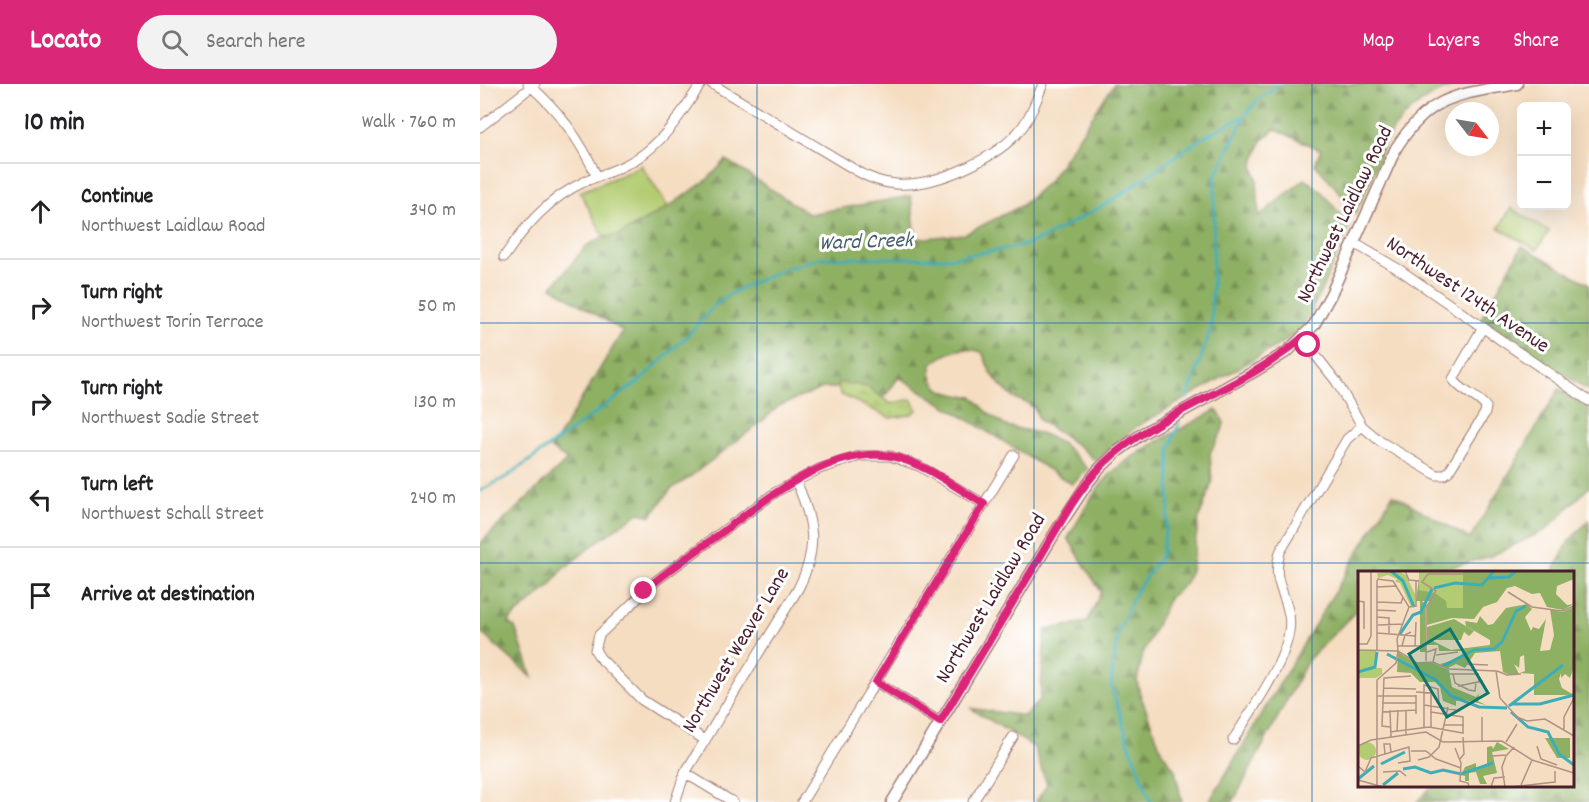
<!DOCTYPE html>
<meta charset="utf-8">
<style>
:root{--surface:#fff;--page:#f2f2f2;--text:#202124;--muted:#757577;--line:#e0e0e0;--accent:#db2777}
body{margin:0;font-family:Dekko,sans-serif;background:var(--page);color:var(--text)}
.controls{position:absolute;right:18px;top:18px;display:grid;overflow:hidden;border-radius:9px;box-shadow:0 6px 24px #0002}
.controls button{width:54px;height:54px;display:grid;place-items:center;padding:0;border:0;border-bottom:2px solid var(--line);background:var(--surface);color:var(--text);font:30px sans-serif}
.compass{position:absolute;left:965px;top:18px;width:54px;height:54px;border-radius:50%;background:var(--surface);box-shadow:0 6px 24px #0002;rotate:121deg}
.stop{position:absolute;width:18px;height:18px;margin:-14px;border:4px solid #db2777;border-radius:50%;background:#fff}
.stop.end{background:#db2777;border-color:#fff;box-shadow:0 2px 6px #0008}
.list{margin:0;padding:0;list-style:none}
h2{display:flex;justify-content:space-between;align-items:center;height:78px;margin:0;padding:0 24px;font-size:26px}
h2 small{font-size:20px;font-weight:400;color:var(--muted)}
.list li{display:grid;grid-template-columns:39px 1fr auto;gap:18px;align-items:center;box-sizing:border-box;height:96px;padding:0 24px;border-top:2px solid var(--line)}
.list b{display:block;font-size:22px;white-space:nowrap}
.list p{margin:0;font-size:20px;white-space:nowrap;color:var(--muted)}
.list em{font-size:20px;font-style:normal;color:var(--muted)}
.icon{flex:none;width:33px;height:33px;fill:none;stroke:currentColor;stroke-width:2;stroke-linecap:round;stroke-linejoin:round}
.map{position:relative;flex:none;width:1109px;height:718px;overflow:hidden}
header{display:flex;align-items:center;gap:36px;box-sizing:border-box;height:84px;padding:0 30px;background:var(--accent);color:#fff}
header strong{font-size:28px}
nav{display:flex;gap:33px;margin-inline-start:auto;font-size:21px}
.search{width:420px;height:54px;background:var(--page);display:flex;align-items:center;gap:15px;box-sizing:border-box;padding:0 21px;border-radius:33px;color:var(--muted);font-size:22px}
main{display:flex}
aside{flex:1;background:var(--surface)}
.map>svg:first-child{display:block}
.forest{fill:url(#forest-firs);stroke:#6c6847;stroke-width:1.5}
.wetland{fill:url(#wetland-marsh);stroke:#7e764e;stroke-width:1.5}
.park{fill:#b3cc71;stroke:#7e764e;stroke-width:1.5}
.lines{fill:none;stroke-linecap:round;stroke-linejoin:round}
.stream{stroke:#3daeb7;stroke-width:3}
.minor-casing{stroke:#a07e76;stroke-width:11}
.tertiary-casing{stroke:#a07e76;stroke-width:13}
.minor{stroke:#fff;stroke-width:9}
.tertiary{stroke:#fff;stroke-width:10}
.route{stroke:#db2777;stroke-width:8}
.grid{fill:none;stroke:#1f6fb2;stroke-width:1.5;stroke-opacity:0.55}
.labels{text-anchor:middle;dominant-baseline:central;stroke-width:6;stroke-linejoin:round;paint-order:stroke}
.street-label{font-size:21px;fill:#4a1f2b;stroke:#fff}
.water-label{font-size:22px;font-style:italic;fill:#445f6a;stroke:#fff}
.inset-river{fill:none;stroke:#3daeb7;stroke-width:3}
.inset-road{fill:none;stroke:#b19185;stroke-width:1.5}
.view{fill:#0f766e;fill-opacity:0.15;stroke:#0f766e;stroke-width:3}
.inset-edge{fill:none;stroke:#4a1f2b;stroke-width:3}
</style>
<header>
<strong>Locato</strong>
<div class="search"><svg class="icon" aria-label="search" viewBox="0 0 24 24"><circle cx="10" cy="10" r="6"/><path d="M15 15l6 6"/></svg>Search here</div>
<nav><a>Map</a><a>Layers</a><a>Share</a></nav>
</header>
<main>
<aside>
<h2>10 min<small>Walk · 760 m</small></h2>
<ul class="list">
<li><svg class="icon" aria-label="ahead" viewBox="0 0 24 24"><path d="M12 20V5M6 11l6-6 6 6"/></svg><div><b>Continue</b><p>Northwest Laidlaw Road</p></div><em>340 m</em></li>
<li><svg class="icon" aria-label="right" viewBox="0 0 24 24"><path d="M7 20v-9h11M14 6l5 5-5 5"/></svg><div><b>Turn right</b><p>Northwest Torin Terrace</p></div><em>50 m</em></li>
<li><svg class="icon" aria-label="right" viewBox="0 0 24 24"><path d="M7 20v-9h11M14 6l5 5-5 5"/></svg><div><b>Turn right</b><p>Northwest Sadie Street</p></div><em>130 m</em></li>
<li><svg class="icon" aria-label="left" viewBox="0 0 24 24"><path d="M17 20v-9H6M10 6l-5 5 5 5"/></svg><div><b>Turn left</b><p>Northwest Schall Street</p></div><em>240 m</em></li>
<li><svg class="icon" aria-label="arrive" viewBox="0 0 24 24"><path d="M6 21V4h12l-3 4 3 4H6"/></svg><div><b>Arrive at destination</b></div></li>
</ul>
</aside>
<div class="map">
<svg width="1109" height="718" viewBox="0 0 1109 718">
<defs>
<pattern id="forest-firs" width="22" height="20" patternUnits="userSpaceOnUse" patternTransform="scale(1.5)"><rect width="22" height="20" fill="#8eb063"/><path d="M5 1l3.5 6h-7zM16 11l3.5 6h-7z" fill="#768f52"/></pattern>
<pattern id="wetland-marsh" width="20" height="14" patternUnits="userSpaceOnUse" patternTransform="scale(1.5)"><rect width="20" height="14" fill="#b3cc71"/><path d="M1 5h8M5 5V1M11 12h8M15 12V8" fill="none" stroke="#9baf62"/></pattern>
</defs>
<rect width="100%" height="100%" fill="#fff"/>
<filter id="ink" filterUnits="userSpaceOnUse"><feTurbulence type="fractalNoise" baseFrequency=".0167" numOctaves="2"/><feDisplacementMap in="SourceGraphic" scale="12" xChannelSelector="R" yChannelSelector="G"/><feConvolveMatrix kernelMatrix="1 2 1 2 8 2 1 2 1" color-interpolation-filters="sRGB"/></filter>
<filter id="wash" filterUnits="userSpaceOnUse"><feTurbulence type="fractalNoise" baseFrequency=".008" numOctaves="4" result="noise"/><feDisplacementMap in="SourceGraphic" scale="24" xChannelSelector="R" yChannelSelector="G"/><feGaussianBlur stdDeviation="1.35" result="paint"/><feColorMatrix in="noise" values="0 0 0 0 0 0 0 0 0 0 0 0 0 0 0 0 0 1.4 0 .05"/><feComposite in="paint" operator="in"/></filter>
<g filter="url(#wash)">
<rect width="100%" height="100%" fill="#f5ddc1"/>
<!-- forest -->
<path class="forest" d="M634,0H983C944,9 915,34 899,71L901,72L875,130L861,110L835,80L841,66L795,45L781,58L773,82L777,94L779,132L825,95L841,107L870,142L831,229L822,242L804,258L656,343L616,377L600,363L559,336L555,325L547,319L534,314L521,302L511,289L502,268C482,261 468,268 451,280C449,309 470,310 493,313L507,328L526,342L563,350L583,360L608,385L592,400L419,293L406,311L398,316L365,304H343L299,322L280,339L206,396L191,405L171,432L159,429L122,454L82,486L71,501L31,535L29,540L35,543L52,593L0,548V459L87,376L71,365L143,247L72,203L106,162L124,153L139,151L188,123L227,96L246,76L329,130L431,112L436,155L485,150L541,122L570,96Z
M1042,162L1109,200V307L1001,235Z
M1079,305L1109,324V403L1066,446L1011,472L954,488H879V524L828,576L753,718H729L913,410L990,455Z
M736,326L740,330L744,339L742,347L730,369L732,399L719,434L711,486L705,500L689,514L663,569L657,597L660,610L682,668L695,686L702,718H556L567,701L554,663L490,624L544,632L560,616L565,546L607,538L621,508L588,454C600,434 610,412 626,395C649,369 704,344 736,326Z
M1109,436V718H937L952,702H1092V488H1073L1089,457Z"/>
<!-- wetland -->
<path class="wetland" d="M360,298L387,303L411,320L431,315L437,326L430,331L410,334L360,310L358,301Z"/>
<!-- park -->
<path class="park" d="M161,81L188,123L139,151L124,153L100,108L146,89Z
M1031,124L1069,147L1057,166L1019,144Z"/>
<g class="lines">
<!-- stream -->
<path class="stream" d="M707,314L731,245L735,94L764,33
M0,407L28,392L160,297L205,254L235,221L257,206L304,185L341,174H470L538,163L564,154L633,116L720,55L764,32L780,14L800,0
M671,718L648,657L631,601L637,551L656,507L681,472L689,423L690,364L699,339"/>
</g>
</g>
<g filter="url(#ink)">
<g class="lines">
<defs>
<path id="minor" d="M48,0C79,26 101,57 117,93
M232,0L377,87C389,94 402,99 416,100C455,103 520,74 543,42C552,30 557,14 563,0
M0,43L55,0
M874,159L920,186L1109,317
M24,173C45,142 69,114 104,98C125,89 147,83 166,68C189,50 205,24 221,0
M822,254L856,297L882,342L901,358L957,391H964L969,387L1005,329L1006,323C997,311 981,308 973,295L1003,243
M396,598L460,638
M225,656L162,616L120,574L115,566L119,551L177,496L296,408L339,385L380,372H410L439,382L504,420
M753,656C772,625 816,566 809,531C804,504 792,498 800,468L867,355L882,342
M205,689L253,718
M195,718L205,689L318,505C339,464 334,438 316,397
M322,718L534,371
M493,718L533,653"/>
<path id="tertiary" d="M412,718L578,444L607,400L618,386L637,368L663,349L777,286L808,267L834,241L851,210L916,64C951,10 977,11 1037,0"/>
</defs>
<!-- minor casing -->
<use href="#minor" class="minor-casing"/>
<!-- tertiary casing -->
<use href="#tertiary" class="tertiary-casing"/>
<!-- minor -->
<use href="#minor" class="minor"/>
<!-- tertiary -->
<use href="#tertiary" class="tertiary"/>
</g>
</g>
<g class="lines" filter="url(#ink)">
<!-- route -->
<path class="route" d="M164,507C187,487 212,470 237,452C283,418 349,361 411,372C445,379 475,403 504,420L396,598L460,638C493,584 525,531 557,478C579,442 600,399 633,371C690,323 766,303 822,254L828,261"/>
</g>
<!-- grid -->
<path class="grid" d="M277,0V718M554,0V718M832,0V718M0,239H1109M0,479H1109"/>
<g class="labels">
<!-- street labels -->
<g class="street-label">
<text transform="translate(866 131) rotate(-64)">Northwest Laidlaw Road</text>
<text transform="translate(987 212) rotate(34)">Northwest 124th Avenue</text>
<text transform="translate(512 515) rotate(-59)">Northwest Laidlaw Road</text>
<text transform="translate(257 567) rotate(-59)">Northwest Weaver Lane</text>
</g>
<!-- water labels -->
<g class="water-label">
<text transform="translate(386 159) rotate(-2)">Ward Creek</text>
</g>
</g>
<!-- overview -->
<g transform="translate(878 487)">
<rect width="216" height="216" fill="#f5ddc1"/>
<path d="M0,79L18,80V97H24V103L18,107H0ZM0 180a9 9 0 1 1 18 0a9 9 0 1 1-18 0Z" fill="#b3cc71"/>
<path d="M62,0H215L216,8L199,15L198,23L209,34L216,33L205,39L189,36L182,22L174,23L157,15L149,17L139,31L125,36L116,48L94,47L69,54V37L76,22L72,30H64L69,34L67,37L68,72V81H62V30H58ZM169,33L174,38L167,46L173,60L175,56L181,58L188,48L182,80L192,79L196,64L192,38L204,41L216,36V96L212,107L207,103L203,107V102L201,108L204,117L216,124H176V103L162,102L167,100L166,84L162,86L161,97L156,93L161,103L152,104L145,101L142,80L117,82L107,97L98,93L90,97L82,93L100,88L107,80H81L80,74H69V56L96,48L116,60L111,65L106,61L103,69H73L93,79L132,74V69L108,55L107,50L119,52L122,45L130,54L135,53L148,37ZM40,81L56,91H73L91,99L94,116L118,126L121,123L120,130L128,134L107,129L98,130V135L85,130L82,116L77,111H62L53,102L39,101ZM187,167H212V187H199ZM139,171L151,178L134,181L139,202L125,205L129,213H122L118,201L111,202V210H107V205L103,204L107,196L118,192V196H129V176L134,175L135,178Z" fill="#8eb063"/>
<path d="M40,0L48,4L57,23V34L53,36L42,12L37,11L39,8L30,4L20,7L19,2ZM61,0H105V37H89L88,30L77,22L61,19Z" fill="#b3cc71"/>
<path class="inset-river" d="M33,0L45,10L56,36M131,7L151,6L158,0M76,17L97,12L124,14L136,0M42,63L55,44L63,41L74,18M29,83L78,109L93,125L121,136L149,137M85,95L116,79L136,78L144,71L158,40L168,35M0,101L17,96L19,81M153,133H182L216,124M151,135L205,94M153,141L170,156L190,161L201,183L216,194M23,193L47,181M45,198L57,196L73,202L85,199L103,203L135,192M0,208L16,195M25,214L40,202"/>
<path class="inset-road" d="M47,0L51,9L61,10M19,8L35,10L51,36L39,68L40,80L59,92L75,91L91,98L138,100L142,127L159,146L169,150L187,148L216,165M19,9V79M19,16L39,15M150,21L174,36L204,40L216,35M0,30L6,31V58M19,31L43,32L45,26M51,36L58,35V10M19,39L38,40M19,46L31,47V62M20,54L45,53M19,62L58,65M0,73H9L13,65V0M39,75H62M44,75L47,64L53,61M57,75L58,51M0,79L40,80L38,92L19,109V216M69,81L78,78L75,91M78,84L100,81M68,90V37L78,20L64,11L70,3H105M108,93L130,94M139,100L149,104L163,103M91,103H120L121,111M95,103L97,112L111,119L117,120L118,111M100,115L125,110M25,117L58,118M58,121L73,122V156M19,125H58M24,132H58M66,134L98,139M32,139L33,166M24,141L58,139M58,143V124M124,146V170M86,154H106M32,156L24,155L26,107L53,105M66,156V114L80,118L81,134M206,159V146L216,127M39,160L40,139M32,161L71,156L105,162V146L73,141M48,165V140M148,171L159,153M0,175L13,169L68,161L85,171L144,170L174,189L216,202M179,175L183,188L199,194M97,177L103,192L102,210L110,212L111,216M53,180H68L78,188L103,197M27,183L26,173H32L33,181M134,185L149,184L156,176M102,188L106,183L105,166M60,189L71,186L81,176L90,136M0,195L7,201L13,187L51,176L52,190L40,192M25,201L42,200L48,205M0,209L25,216M163,214L174,189M133,216L136,207L147,206M147,216L144,196L148,185M153,216L197,211V200"/>
<path class="view" d="M92,58L130,122L89,146L51,83Z"/>
<rect width="216" height="216" class="inset-edge"/>
</g>
</svg>
<div class="controls">
<button>+</button>
<button>−</button>
</div>
<svg class="compass" viewBox="-18 -18 36 36"><path d="M0-13l5 13h-10z" fill="#e53935"/><path d="M0 13l5-13h-10z" fill="#757577"/></svg>
<div class="stop" style="left:828px;top:261px"></div>
<div class="stop end" style="left:164px;top:507px"></div>
</div>
</main>
